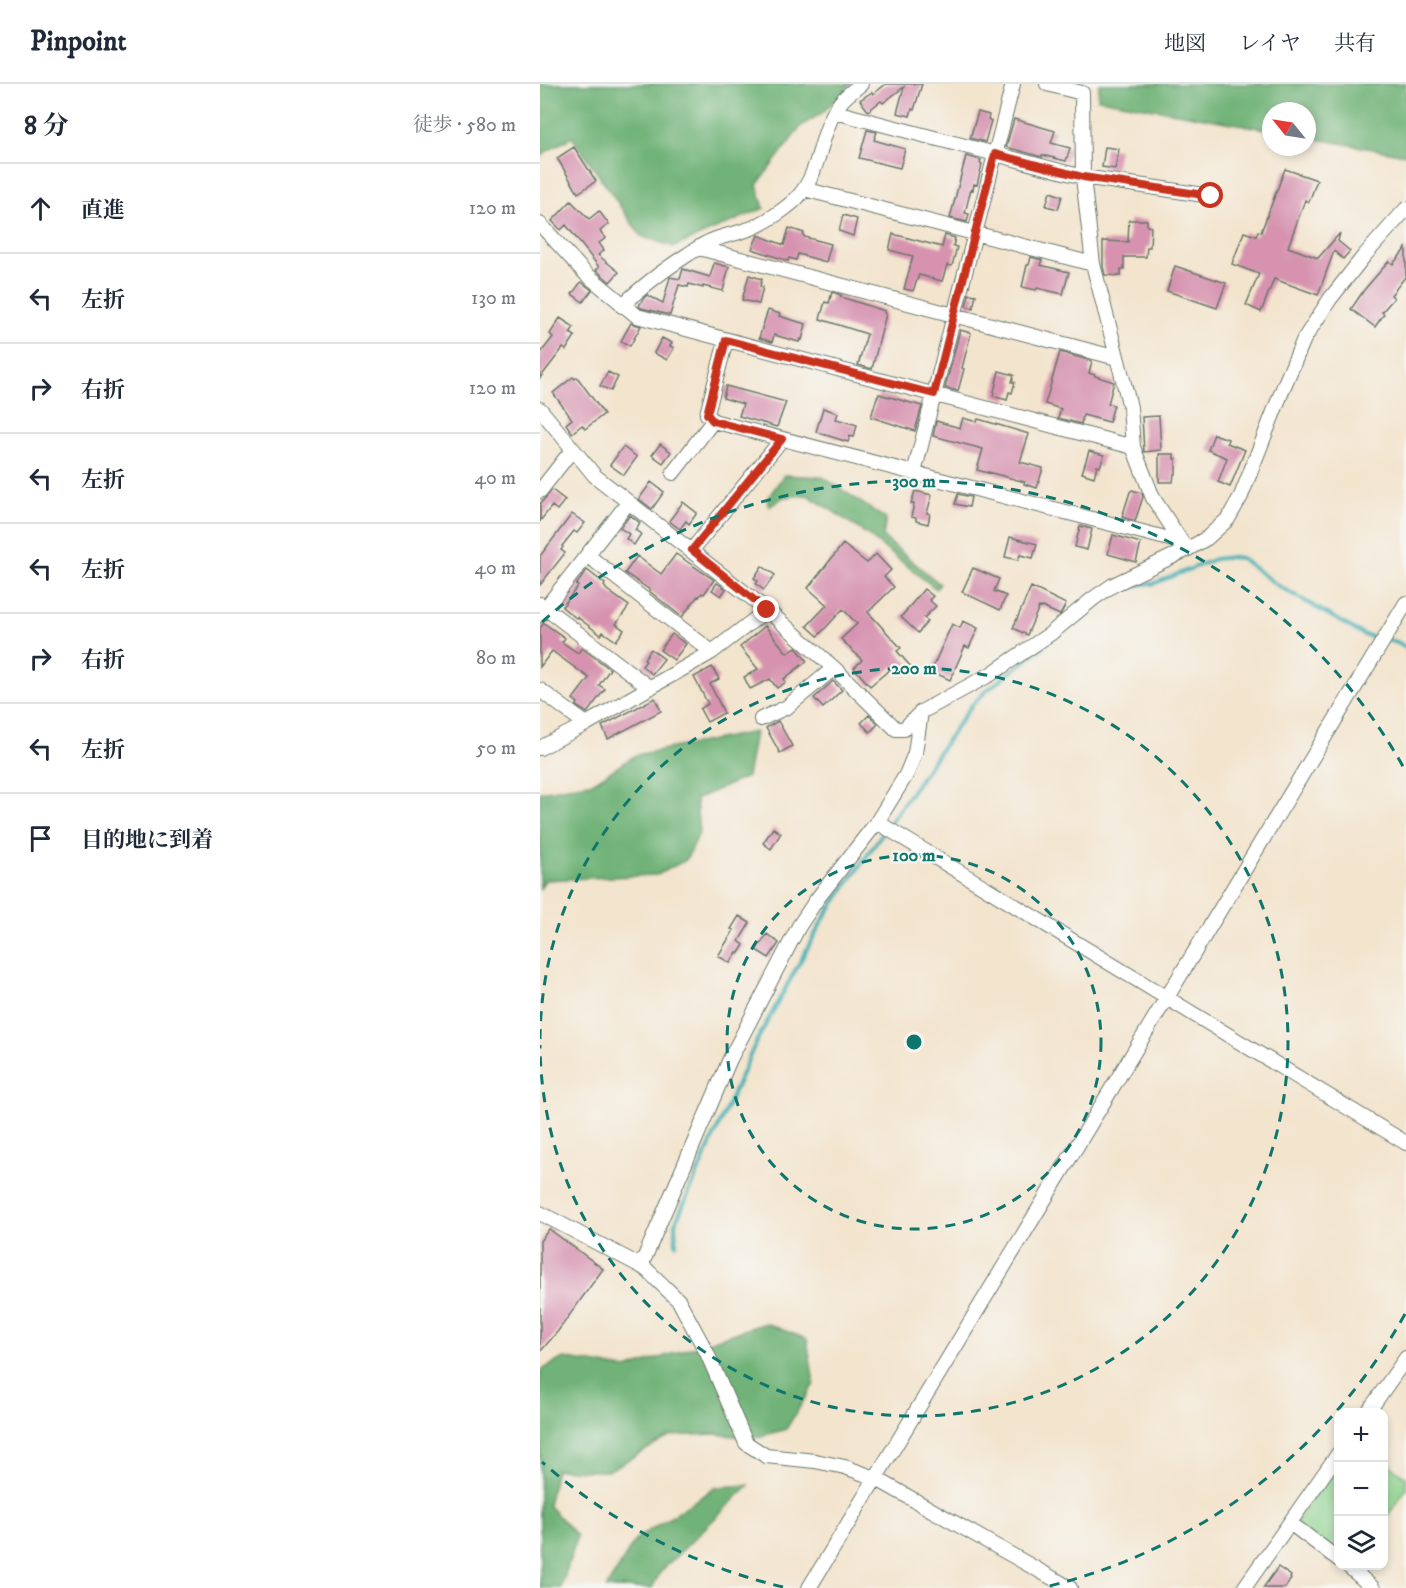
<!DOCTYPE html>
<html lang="ja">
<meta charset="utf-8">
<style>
:root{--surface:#fff;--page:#f2f2f3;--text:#1f2937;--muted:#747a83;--line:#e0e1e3}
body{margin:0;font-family:"IM FELL DW Pica","Noto Serif JP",serif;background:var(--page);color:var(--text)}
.controls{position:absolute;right:18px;bottom:18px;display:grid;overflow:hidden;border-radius:12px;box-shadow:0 3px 9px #0003}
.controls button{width:54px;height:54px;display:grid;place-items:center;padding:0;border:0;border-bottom:2px solid var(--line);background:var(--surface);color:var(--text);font:30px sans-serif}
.compass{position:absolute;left:722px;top:18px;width:54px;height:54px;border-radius:50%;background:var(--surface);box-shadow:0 3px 9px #0003;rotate:300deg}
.stop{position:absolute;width:18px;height:18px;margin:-14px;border:4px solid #c8321e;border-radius:50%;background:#fff}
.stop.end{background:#c8321e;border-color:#fff;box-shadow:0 2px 6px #0008}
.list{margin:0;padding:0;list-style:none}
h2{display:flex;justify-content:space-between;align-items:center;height:78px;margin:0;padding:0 24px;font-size:26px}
h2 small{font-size:20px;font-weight:400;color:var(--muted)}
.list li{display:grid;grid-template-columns:39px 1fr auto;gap:18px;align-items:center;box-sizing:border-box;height:90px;padding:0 24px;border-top:2px solid var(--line)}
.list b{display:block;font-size:22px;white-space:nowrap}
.list em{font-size:20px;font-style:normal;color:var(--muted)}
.icon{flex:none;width:33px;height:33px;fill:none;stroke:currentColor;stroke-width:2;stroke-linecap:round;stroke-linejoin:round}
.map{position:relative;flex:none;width:866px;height:1504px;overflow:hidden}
header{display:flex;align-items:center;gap:36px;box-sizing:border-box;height:84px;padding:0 30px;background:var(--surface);border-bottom:2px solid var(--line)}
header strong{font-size:28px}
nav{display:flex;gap:33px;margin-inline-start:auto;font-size:21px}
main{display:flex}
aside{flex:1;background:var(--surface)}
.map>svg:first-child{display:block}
.green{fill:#8ad08b;stroke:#548660;stroke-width:1.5}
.forest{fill:#6fb277;stroke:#477856;stroke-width:1.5}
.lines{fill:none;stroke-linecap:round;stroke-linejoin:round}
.stream{stroke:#3eafb5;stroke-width:4}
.building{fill:#d692af}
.minor-casing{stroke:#69776a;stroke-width:16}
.minor{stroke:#fff;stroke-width:14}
.route{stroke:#c8321e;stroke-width:8}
.ring{fill:none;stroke:#0f766e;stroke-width:3;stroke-dasharray:10 8}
.centre{fill:#0f766e;stroke:#f6f6f2;stroke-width:3}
.ring-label{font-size:18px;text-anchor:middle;font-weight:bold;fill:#0f766e;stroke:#f6f6f2;stroke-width:4.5;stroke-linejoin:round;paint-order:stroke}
</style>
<header>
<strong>Pinpoint</strong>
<nav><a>地図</a><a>レイヤ</a><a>共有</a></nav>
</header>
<main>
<aside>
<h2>8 分<small>徒歩 · 580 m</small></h2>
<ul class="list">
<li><svg class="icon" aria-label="ahead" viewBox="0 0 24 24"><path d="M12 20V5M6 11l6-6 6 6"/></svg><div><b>直進</b></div><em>120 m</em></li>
<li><svg class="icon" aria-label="left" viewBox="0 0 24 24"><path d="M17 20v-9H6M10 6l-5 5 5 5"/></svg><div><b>左折</b></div><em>130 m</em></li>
<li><svg class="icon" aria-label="right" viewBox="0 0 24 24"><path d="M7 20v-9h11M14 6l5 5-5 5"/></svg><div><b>右折</b></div><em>120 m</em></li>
<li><svg class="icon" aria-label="left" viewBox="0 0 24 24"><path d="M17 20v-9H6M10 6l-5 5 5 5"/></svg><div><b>左折</b></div><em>40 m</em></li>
<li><svg class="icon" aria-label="left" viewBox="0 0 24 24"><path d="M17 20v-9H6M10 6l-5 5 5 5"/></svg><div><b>左折</b></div><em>40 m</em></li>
<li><svg class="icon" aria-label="right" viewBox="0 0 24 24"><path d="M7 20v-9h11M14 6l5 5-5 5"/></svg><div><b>右折</b></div><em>80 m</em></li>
<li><svg class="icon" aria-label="left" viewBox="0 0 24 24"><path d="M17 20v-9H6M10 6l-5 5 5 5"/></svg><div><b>左折</b></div><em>50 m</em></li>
<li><svg class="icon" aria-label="arrive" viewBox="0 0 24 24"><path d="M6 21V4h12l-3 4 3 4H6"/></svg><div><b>目的地に到着</b></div></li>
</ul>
</aside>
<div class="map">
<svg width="866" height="1504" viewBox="0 0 866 1504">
<rect width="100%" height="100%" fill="#f6f6f2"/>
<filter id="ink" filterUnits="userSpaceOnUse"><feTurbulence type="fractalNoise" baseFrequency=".0167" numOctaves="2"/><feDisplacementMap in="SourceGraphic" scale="12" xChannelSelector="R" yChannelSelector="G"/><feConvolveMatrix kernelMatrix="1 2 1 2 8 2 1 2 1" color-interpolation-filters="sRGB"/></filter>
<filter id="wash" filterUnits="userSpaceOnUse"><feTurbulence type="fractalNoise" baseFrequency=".008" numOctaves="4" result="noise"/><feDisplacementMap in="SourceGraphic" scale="24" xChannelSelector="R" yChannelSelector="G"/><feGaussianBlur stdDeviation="1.35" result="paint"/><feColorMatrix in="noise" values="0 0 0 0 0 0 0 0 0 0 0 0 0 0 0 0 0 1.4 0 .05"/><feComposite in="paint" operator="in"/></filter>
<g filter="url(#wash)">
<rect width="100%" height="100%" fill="#f3e4cd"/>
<!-- green -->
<path class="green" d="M798,1375V1474L754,1440Z
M844,1377L866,1393V1405L844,1437Z"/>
<!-- forest -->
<path class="forest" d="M0,0H311L282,29L261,42L217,101L224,124L134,163L101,152L32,53L7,67L0,74Z
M559,0H866V71L767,53V27H731V46L558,15Z
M244,391L283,393L346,435L343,453L400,500L396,505L329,452L288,424L267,411L244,413L229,423L227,415Z
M215,648L207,693L156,715L159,749L146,776L117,791L5,796L0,805V708L54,698L96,671Z
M225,1239L267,1255L274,1300L246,1345L214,1354L175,1350L131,1352L68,1387L16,1386L8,1421L37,1452L21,1504H0V1287L23,1274L86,1285Z
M209,1401L121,1487L112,1504H66L96,1455L176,1403Z"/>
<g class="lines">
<!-- stream -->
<path class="stream" d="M534,539L578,505L604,500H613L675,475L691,473L701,474L737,501L824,551L840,554
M848,556L857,558L866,564
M136,1160L135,1140L216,958L285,832L431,622L446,607L504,562"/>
</g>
<g id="blocks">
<!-- building -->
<path class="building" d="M346,0H382L374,26L372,25L370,32L357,29L364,3L343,19L341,17L328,27L320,16L332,8L333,10Z
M438,28L449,31L448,36L451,37L445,58L430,54Z
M474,35L515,47L511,59L530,64L526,77L502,71V73L466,63Z
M327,46L337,48L334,56L365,65L360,84L319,74Z
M34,63L56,97L38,109L17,74Z
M565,63L579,65L575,85L562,83Z
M426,72L441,76L440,79L442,80L437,101L434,100L433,106L431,105L425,129L429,130L427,138L410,134Z
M745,85L777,96L769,118L765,116L748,163L778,174L800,149L798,157L810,167L803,175L794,167L778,211L734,195L721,228L706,221L719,190L692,180L704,148L716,152L718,147L721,148Z
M510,108L522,112L518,125L506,122Z
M31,117L49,135L59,127L69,140L60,147L66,154L59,159L64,166L58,171L79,188L70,198L56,186L59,183L26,141L21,146L12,137Z
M303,131L317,135L313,152L299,147Z
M589,136H607V142L611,143L610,163H607L606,173H584V185H581V192L565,191L563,183V157L588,158Z
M249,144L264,149L263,151L265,153L291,160L286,178L258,170L256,176L249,174L248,177L212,165L218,151L244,161Z
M353,150L402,163L405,151L415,154L413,162L417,163L412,182L407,181L402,197L379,191L373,207L364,205L373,172L349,166Z
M866,164V192L851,211L854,214L842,228L844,230L835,243L811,225L824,206L849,177L853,180Z
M491,173L502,176L500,181L529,188L523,210L497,204L496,206L482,203L487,181H489Z
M174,179L189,183L183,207L163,202V204L149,200L148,203L139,201L130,231L101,224L99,222L103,215L107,211L123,219L130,193L140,195L143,185L170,193Z
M635,182L686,199L677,224L627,207Z
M209,191L222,195L220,202L223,203L219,220L202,216Z
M41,198L52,206L43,218L32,210Z
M292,208L301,211V213L345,227L344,229L346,230L332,285L318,281L327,250L280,235L285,218L289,219Z
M429,210L436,211L433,224L426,222Z
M228,226L240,230L239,232L266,240L262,256L260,255L259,258L234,251L232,258L219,254Z
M20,234L34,243L30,249L35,252L26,266L23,264L0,294V270L13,253L10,250Z
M91,239L101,242L90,262L81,257Z
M420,246L431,249L422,284L424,285L418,307L405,304Z
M122,254L132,259L130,262L134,264L127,276L114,269Z
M520,268L552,277L549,289L555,291V292L574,298L568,320L574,321L569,338L547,332L543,331L541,340L518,334L521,325L505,320Z
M459,287L474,291L472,298H475L472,309L469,308L467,316L453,312Z
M68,288L78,293L71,307L60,302Z
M33,293L35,295L37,293L64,330L45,345L42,341L32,349L26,340L32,335L13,309Z
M186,302L246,318L237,343L199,332L203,320L183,314Z
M339,310L382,322L375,347L331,333L337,313H338Z
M283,324L298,329L296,335L317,341L314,353L310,352L308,358L276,348Z
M619,332L621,366L604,368L602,333Z
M423,334L437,338L438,335L489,350L480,378L503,384L497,404L484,400L485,398L448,388V389L437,386L443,365L393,352L396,337L420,344Z
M674,350L688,355L687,359L705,366L690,403L678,398L687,374L668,366Z
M120,360L131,368L123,379L112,371Z
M83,363L97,373L84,391L70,381Z
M549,367L564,371L560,383L557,382L554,393L542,389Z
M619,370H634V375H636V390H634L633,398H619Z
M111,398L124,408L112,425L99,415Z
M12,406L25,416L17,426L12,422L0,437V420Z
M592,406L602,409L603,413L595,437L582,433L590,408Z
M375,407L392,411L387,429L390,430L388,440L376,437V434L371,433L374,420H371Z
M418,410L431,413L429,423L415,420Z
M143,418L157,429L149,440L146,437L140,445L129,437Z
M32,430L45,439L37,449L34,447L22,462L23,463L21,466L25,469L0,501V472Z
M90,431L100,439L95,446L101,450L94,461L86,455L89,450L80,444Z
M540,442L552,445L547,466L535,463Z
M573,451L601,459L596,478L568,470Z
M470,453L497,460L493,474L480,471L478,476L465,473Z
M303,460L327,479L336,470L351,486L344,493L354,503L328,528L361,564L357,567L371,583L362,591L354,582L330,602L314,584L322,576L301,555L317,540L303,525L278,552L267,542L287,521L268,504Z
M136,470L174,496L164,510L162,509L159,513L158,512L142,533L109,507L110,506L85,489L97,472L121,490Z
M222,482L235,491L224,506L216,500L218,497L214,494Z
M433,484L459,495L454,507L466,512L460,526L422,508Z
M47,486L65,500L64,502L67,506L89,522L76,540L84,546L76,557L63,548L61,551L37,533L36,534L22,523L38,502L36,501Z
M177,499L186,505L181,512L172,506Z
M491,503L526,520L520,531L502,523L501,524L499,523L487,551L473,544Z
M384,505L393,512L389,516L396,522L384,534L388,537L378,549L361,533Z
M423,537L438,544L429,564L425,562L410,596L391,587L412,540L420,544Z
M4,539L25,554L22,558L38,569L42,564L70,585L59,601L65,605L47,629L36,622L38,619L33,615L49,594L12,567L0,583V544Z
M225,542L247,569L256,563L267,577L244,595L246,598L237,604L230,595L210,605L204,593L218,585L200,563Z
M132,550L146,560L134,576L120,566Z
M111,565L124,575L112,590L102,582L106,577L104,575Z
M172,583L179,595L170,600L184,629L167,638L160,625L168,620L154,593Z
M293,597L302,606L283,624L274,614Z
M115,614L121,627L68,655L62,642Z
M329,631L338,640L330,648L321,639Z
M238,637L252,662L240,669L226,644Z
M233,744L241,749L231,765L223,759Z
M199,832L210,839L199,857L204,861L199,869L197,868L190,879L178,872L194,846L191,845Z
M227,850L239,859L229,874L216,866Z
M9,1145L63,1185L18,1247L0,1268V1157Z
M738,1483L751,1492L750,1494L751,1495L745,1504H723Z"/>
</g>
</g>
<g filter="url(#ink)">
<use href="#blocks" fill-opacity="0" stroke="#69776a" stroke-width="1.5"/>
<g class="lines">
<defs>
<path id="minor" d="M507,0L542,9L543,93L553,180L590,323L593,363L613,414L643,460
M295,28L543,93L671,112
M264,105L553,180
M0,140L45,189L97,232L593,363
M159,164L577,274
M82,222C102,202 124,186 147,171C155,166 163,160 171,157C182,152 195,150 206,146C221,142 246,125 257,114C281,89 279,50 298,22C303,13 313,7 321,0
M186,256L167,330L173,337L641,458
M0,325L55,392L227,526L294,584L356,645H364L381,628L451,590L510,550L554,514L573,501L648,465L667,454L688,435L701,412L744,302L764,255L790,215L824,172L866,125
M133,389L173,337
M374,389L473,0
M0,407L32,366
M152,466L242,355
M47,471L172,568
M0,520L110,604
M0,531L88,419
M0,606L46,640
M221,635L247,623L294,584
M0,664L46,640L172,568L227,526
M337,738L866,1059
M0,1129L101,1182L107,1186L139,1217L167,1269L206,1359L226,1372L275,1377L305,1383L335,1394L530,1504
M101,1182L190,975L259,842L277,815L337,738L366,691L375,669L381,628
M828,1328L866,1274
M750,1439L798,1475
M808,1482L833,1504
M269,1504L866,519
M704,1504L798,1370"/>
</defs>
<!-- minor casing -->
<use href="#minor" class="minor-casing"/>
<!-- minor -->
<use href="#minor" class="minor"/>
</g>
</g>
<g class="lines" filter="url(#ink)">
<!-- route -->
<path class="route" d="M227,526L152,466L242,355L173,337L167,330L186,256L394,310L455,70L543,93L671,112"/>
</g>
<!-- distance rings -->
<g class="ring">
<circle cx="374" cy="958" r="187"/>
<path d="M0 955A374 374 0 1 1 0 961"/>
<path d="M865 1230A561 561 0 0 1 505 1503M243 1503A561 561 0 0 1 2 1378M2 538A561 561 0 0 1 865 686"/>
</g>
<circle cx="374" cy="958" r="9" class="centre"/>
<g class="ring-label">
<text x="374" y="403">300 m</text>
<text x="374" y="590">200 m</text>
<text x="374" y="777">100 m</text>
</g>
</svg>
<div class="controls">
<button>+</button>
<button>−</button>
<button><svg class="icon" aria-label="layers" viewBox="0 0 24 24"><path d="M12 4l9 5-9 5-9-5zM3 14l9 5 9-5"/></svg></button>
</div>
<svg class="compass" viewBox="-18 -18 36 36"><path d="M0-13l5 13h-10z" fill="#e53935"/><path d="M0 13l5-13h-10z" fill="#747a83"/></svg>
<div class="stop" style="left:671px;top:112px"></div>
<div class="stop end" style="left:227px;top:526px"></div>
</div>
</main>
